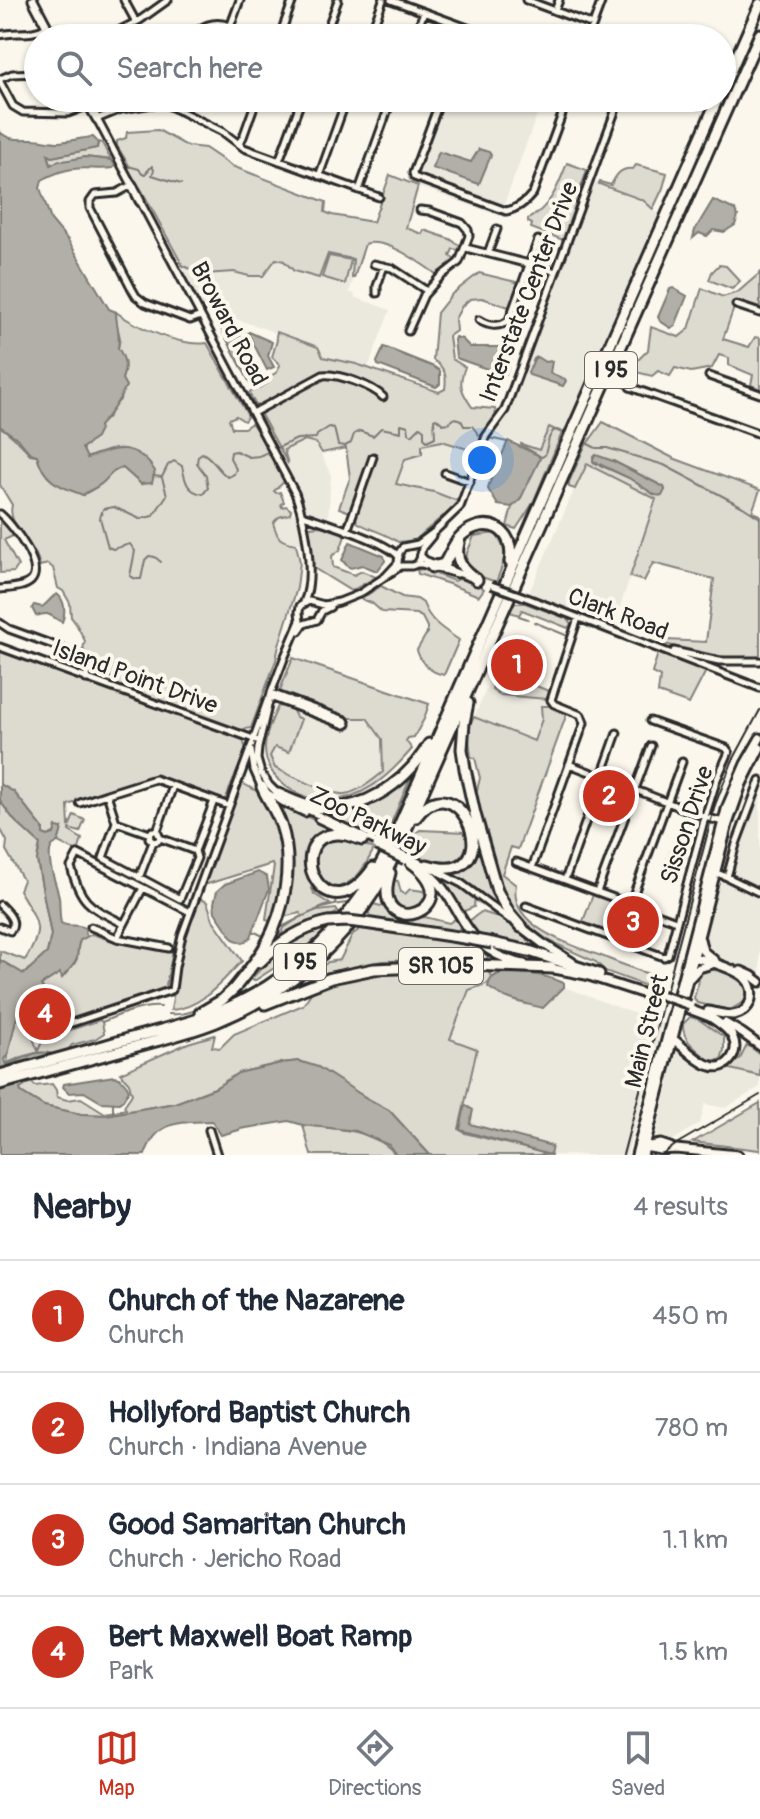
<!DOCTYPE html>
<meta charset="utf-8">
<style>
:root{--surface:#fff;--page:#f6f6f7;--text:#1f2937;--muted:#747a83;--line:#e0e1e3;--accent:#c8321e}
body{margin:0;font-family:Pangolin,sans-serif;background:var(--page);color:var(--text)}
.you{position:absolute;left:482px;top:460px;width:28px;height:28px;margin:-20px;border:6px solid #fff;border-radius:50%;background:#1a73e8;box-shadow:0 0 0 12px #1a73e833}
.badge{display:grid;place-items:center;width:52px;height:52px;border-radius:50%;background:var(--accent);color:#fff;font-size:26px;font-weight:700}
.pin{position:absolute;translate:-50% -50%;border:4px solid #fff;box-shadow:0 2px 8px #0006}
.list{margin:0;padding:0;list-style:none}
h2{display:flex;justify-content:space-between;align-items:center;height:104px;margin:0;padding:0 32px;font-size:34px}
h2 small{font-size:26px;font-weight:400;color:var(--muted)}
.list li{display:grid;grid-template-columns:52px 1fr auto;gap:24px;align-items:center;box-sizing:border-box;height:112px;padding:0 32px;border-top:2px solid var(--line)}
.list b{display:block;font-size:30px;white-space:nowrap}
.list p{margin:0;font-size:26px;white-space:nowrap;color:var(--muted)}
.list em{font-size:26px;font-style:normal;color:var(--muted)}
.icon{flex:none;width:44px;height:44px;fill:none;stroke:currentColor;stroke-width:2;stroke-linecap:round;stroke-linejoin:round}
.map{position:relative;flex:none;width:760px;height:1155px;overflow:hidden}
.search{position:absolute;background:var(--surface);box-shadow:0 2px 6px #0004;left:24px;right:24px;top:24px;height:88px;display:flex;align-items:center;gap:20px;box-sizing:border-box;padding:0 28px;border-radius:44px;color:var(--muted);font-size:30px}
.sheet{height:552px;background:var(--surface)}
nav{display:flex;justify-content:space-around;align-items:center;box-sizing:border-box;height:112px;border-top:2px solid var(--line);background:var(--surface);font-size:22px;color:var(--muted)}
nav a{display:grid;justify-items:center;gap:4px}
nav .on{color:var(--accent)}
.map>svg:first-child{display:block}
.built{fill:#ebe8de}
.green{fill:#dddad0;stroke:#84827e;stroke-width:2;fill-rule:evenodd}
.water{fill:#b1afa7;stroke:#7b7a75;stroke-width:2}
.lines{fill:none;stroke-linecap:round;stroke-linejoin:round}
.stream{stroke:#7b7a75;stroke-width:2}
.minor-casing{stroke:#2b2b2b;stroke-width:11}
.major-casing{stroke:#2b2b2b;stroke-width:13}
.highway-casing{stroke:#2b2b2b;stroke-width:15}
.minor{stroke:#fbf7ec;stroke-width:5}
.major{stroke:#fbf7ec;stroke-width:7}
.highway{stroke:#fbf7ec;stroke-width:9}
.rail{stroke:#2b2b2b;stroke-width:2}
.minor-bridge-casing{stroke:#2b2b2b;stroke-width:11;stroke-linecap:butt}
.major-bridge-casing{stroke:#2b2b2b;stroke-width:13;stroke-linecap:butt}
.highway-bridge-casing{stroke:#2b2b2b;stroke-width:15;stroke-linecap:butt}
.minor-bridge{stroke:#fbf7ec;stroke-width:5}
.major-bridge{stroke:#fbf7ec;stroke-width:7}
.highway-bridge{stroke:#fbf7ec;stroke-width:9}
.labels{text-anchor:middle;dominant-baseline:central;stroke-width:8;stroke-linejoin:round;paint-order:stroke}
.shield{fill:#fbf7ec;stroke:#696865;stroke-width:2}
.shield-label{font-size:22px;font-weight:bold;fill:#2b2b2b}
.street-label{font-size:24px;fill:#2b2b2b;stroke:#fbf7ec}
</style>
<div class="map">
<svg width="760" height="1155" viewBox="0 0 760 1155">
<rect width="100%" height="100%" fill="#fbf7ec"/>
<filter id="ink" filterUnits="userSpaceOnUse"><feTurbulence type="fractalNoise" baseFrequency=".0125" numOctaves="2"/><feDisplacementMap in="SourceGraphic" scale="16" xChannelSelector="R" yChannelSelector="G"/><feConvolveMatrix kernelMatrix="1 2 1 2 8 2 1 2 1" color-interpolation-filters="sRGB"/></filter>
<g filter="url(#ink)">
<!-- built -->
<path class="built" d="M442,98H543L500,216L411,184Z
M591,181L643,200L660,215L565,434L549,427L540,450L489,433L502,419L507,409Z
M327,254L354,259L352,278H354L349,292L355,294L354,297L390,310L368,368L323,357L318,347L201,307L179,267L183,266L204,274L234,272L249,276L276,259L284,261L294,271Z
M305,440L316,443L331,475L328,521L306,512L283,465L288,464L283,450Z
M442,441L478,453L460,502L434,492L396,484L405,459L422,444L428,445Z
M586,463L656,499L613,628L528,595Z
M300,512L305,542L296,544L284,542L278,537L273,523L279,517Z
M495,669L505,673L495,681L551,692L549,706H541L542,719L534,741L474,717Z
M282,694L349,718H367L382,739L383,772L368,785L347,793L336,794L275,768L269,756L296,717L292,709L278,706Z
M760,775V978L747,970L714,959L704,948L702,940L703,935L708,926L719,876L724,878L744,814Z
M673,838L697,848L691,873L664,864Z
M489,983V987L543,1008L564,987L662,1024L627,1155H552V1145L470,1124L472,1108L465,1105L477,1050L450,1039L469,990Z
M673,1044L705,1065L760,1076V1087L725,1108L705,1104L700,1123L667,1144L655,1139L669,1083L665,1074Z"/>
<!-- green -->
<path class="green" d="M158,130L187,146L205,148L232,166L326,202L325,212L332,215L373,222L390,175L418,186L406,228L422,234L424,230L450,239L460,246L459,250L453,249L450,256L454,259L453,262L436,274C419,262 386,237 365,244L354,278H352L353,259L328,254L319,278L294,271L284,261L276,259L263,276H249L234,272L204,274L183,266L141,189L127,168L130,167L117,146V141L126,138L127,132Z
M98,142L102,143L111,160L85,157L52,166L48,154L52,157L97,148Z
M567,163L587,170L563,240L531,228L532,224L528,222V219C551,207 558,186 567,163Z
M636,165L667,173L663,188L653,209L643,200L599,184L600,182L611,185C616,175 621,167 633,169Z
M329,256L351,260L345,284L322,277Z
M719,265L726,266L740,281L732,289L709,280L712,272Z
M479,273L520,283L509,307L482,298L470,299L462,306L455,319L456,331L449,336L452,359L465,367C458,385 461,391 472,407L495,409L496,416L484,434L477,452L442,441L422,445V454L405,459L396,484L434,492L460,502L449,515L443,516L415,540L398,542C385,533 370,530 357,522L355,514L339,508L350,478L346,448L322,453L316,443L305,440L284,450L288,464L249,393L268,383L269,377L277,372L280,365L272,357L277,340L276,336L277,332L318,347L323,357L356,364L439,392L445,389C447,374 445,368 433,360L437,313L452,294Z
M760,273V310L736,302L723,339L749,347L755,337L760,338V389L751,385L753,375L729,365V358L719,355L712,368L691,372L675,368L670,376L658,371L652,376L628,370L648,350L651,327L679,337L689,329L702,288L723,297L738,292Z
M116,312C136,327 181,347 207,343L248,416L244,421L236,416L229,419L232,428H244L252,423L285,481L274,491L276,493L280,492L284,502L281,504L282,507L286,506L291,510L290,514L279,517L273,523C278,539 279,541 296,544L300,562L297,588L279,645L276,660L251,728L238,730L120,688L113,678L106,676L101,668L90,664L87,654L83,649L85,641C80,632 78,625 71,617L70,603L63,591L58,588L53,568L48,564L40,566C40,564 36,554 35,553C27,537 7,523 12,505L0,485V426C12,436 19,441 30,454L37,455C44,482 59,486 83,495C88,491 96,488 101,484C109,477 111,470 123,468L141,484L150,464C125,442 116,447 86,458L82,447L89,444L98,426L109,416L112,408L120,400L122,379L118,348L120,338L116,322Z
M603,422L673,458L760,490L752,512L760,515V658H729L664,644L667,640L706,642L714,579L653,563L644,581L630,577L656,499L587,464L575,489L569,487V482L584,448ZM613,461L664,487L665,490L655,495L629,478L593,462Z
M549,427L562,433L533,503L516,529L507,526L512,507L520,500L538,455L521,445V444L539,450Z
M0,519L9,527L13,536L4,540L18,566L14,572L0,573Z
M321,526L341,532L345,536L340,550L332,556L333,567L354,575L362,571L376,577L351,591L312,567V551L309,527Z
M495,533C510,554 505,559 496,582L479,576L466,567L467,553L474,536Z
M423,569L454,581L459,579L479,585L484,589L479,596L449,584L418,574L417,570Z
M381,586L402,597L417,599L423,603C430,622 443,629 459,640L444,675C430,672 420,663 417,650L427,633V627L422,617L416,614L382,612L372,603L361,599Z
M515,603H525L568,619L571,624L568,628L522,610L519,615L510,612Z
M0,651L243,739L246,750L226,798L222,801L153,775L68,805L69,827L74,815L85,820L80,832L69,829V831L82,839L79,849L74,850L58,842L62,828L48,836L43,834V828L14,792L0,784Z
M658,653L706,671L689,704L658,693L660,677L652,673Z
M293,658L429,704L424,719L414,737L408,738L406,741L412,749C393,771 372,792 342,799C310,807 264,784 265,747C266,732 272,719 278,706L292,709L296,717L301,719L289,752L275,747L270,756L275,768C290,775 331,796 345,794C360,791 372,781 383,772L382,739L367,718H349L282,694L280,690Z
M505,673L551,692L547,699L500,695L492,689L495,681Z
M541,706H549L567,713L518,849L511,847L502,874L516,885C508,927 574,946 604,957C623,965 643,972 662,979L657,990L605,971L596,962L543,938L525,922L511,905L500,884L475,798L480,778L475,758L471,757L468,728L474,717L534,741L542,719Z
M410,779L390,826L377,838L341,821V813L384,797Z
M242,783L260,793L273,818L280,837L283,864L275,919L268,921L266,919L274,866L272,864L204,885L203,883L237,792Z
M0,801L15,821L40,844L37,860L51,935L47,953L24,974L0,960V951L25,960C46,927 37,921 19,890L23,880L6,850L7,841L0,828Z
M280,808L295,811L325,825L327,829C299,848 306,866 314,894L330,904L316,910L318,911L336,909L338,912C329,918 318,919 308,923C293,929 281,938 269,948L273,937L282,933L284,928L302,916L300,913L283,917L290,886Z
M420,830L467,832L470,837L464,852L454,865L436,864L411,853L413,835Z
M340,837L354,840L374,849C364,868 356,885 332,888C307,871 310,861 328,839Z
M479,838L487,878L501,906L497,907L473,886L453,876L452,872L462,873L475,860L476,839Z
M434,872L475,895L474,907L462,912L459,911L458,903L452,901L444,884Z
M394,880L398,881L401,892L405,894L410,889L423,891L427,897L426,901L414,911C399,909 395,902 389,890Z
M594,892L630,906L618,938L582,924Z
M199,898L207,902L213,920L242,961C221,982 202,1008 171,1010C176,971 185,935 199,898Z
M373,904L389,908L408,918L425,917L449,923L455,919L461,924L457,934L369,919V912Z
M481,912C501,916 514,926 528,940H534L539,947L537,950L488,940L471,931L469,921Z
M365,926L476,944L488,955L487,959L383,961L311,976L328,962L340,960L353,934Z
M325,927L326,930L308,946L254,981L251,979C273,956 293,934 325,927Z
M92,934L119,943L170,949L173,952L165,989L76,1019H74L75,1025L33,1038L38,1051L43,1039L100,1020L102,1022L104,1033L95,1039L72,1045L67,1051L54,1055C38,1048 23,1057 7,1063C9,1046 17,1004 30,993L33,995L43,989L41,985L60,973L63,977C67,971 75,965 77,958C78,951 77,947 80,940Z
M707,969C722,970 738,977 747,988L745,1001L730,1010L697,1003L694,998L700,974Z
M487,971L493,977L489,983L469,990L450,1039L477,1049L459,1129L465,1133L552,1155H430L389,1110L299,1061L281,1063L238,1073L215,1088L175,1103L106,1115L81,1114L44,1106L21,1092L20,1089L31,1082L35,1086L52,1084L56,1090L57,1097L67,1100L81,1098L105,1113L126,1109L124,1106L132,1094L129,1083L120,1073L188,1043L215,1035L212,1047L220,1048L234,1034L303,1005L313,990L346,978L388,974Z
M690,1017L698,1019L724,1037V1050L721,1060H709C697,1050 682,1041 683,1024Z
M747,1045L760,1054V1076L726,1068L740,1059Z
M760,1103V1150L693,1142Z
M303,1125C334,1129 375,1128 396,1155H311Z"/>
<!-- water -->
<path class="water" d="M0,132C9,141 20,139 32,139C41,139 50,142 59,142C70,141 82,138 93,137L98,142L97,148L52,157L48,154L51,165L59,160L63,161L85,157L111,160L115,165L113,168C100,170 86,167 73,169C62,170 51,175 42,180L40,188L51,220L68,240L109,309L116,312C116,326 121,334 118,348C125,358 127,367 122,379L126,386C119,401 110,415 99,426L100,430L96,438L82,448L87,458C116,447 135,441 155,471L152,483L141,484L123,468C111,470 109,478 101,484C96,488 88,491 83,495C59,486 44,482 37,455C26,453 25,445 17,438C11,433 5,431 0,426Z
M479,149L489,152L491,155L479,184L432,168L439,152L471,162Z
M713,200L735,210L738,216L735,225L724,232L713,230L707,236L699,233L693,238L695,230Z
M673,288L687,296L675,326L671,328L660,321L658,317L670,289Z
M217,321L233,326L237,329L262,379L261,380L251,385Z
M249,332L272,342L268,356L274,367L267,370L248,333Z
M455,337L462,339L470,347H508L515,346L506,374L504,375L459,359L456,357L454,340Z
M384,347L434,367L440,371V384L436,387L378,365L377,362Z
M537,357L545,362L552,361L550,373L565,379L566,381L563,386L529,375L528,373L534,359Z
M508,441L538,455L540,459L520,500L512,507L498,505L488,489L489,484Z
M596,455L613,461L664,487L665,490L662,496L655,495L629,478L593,461V458Z
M350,542L384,556L385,561L377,571L362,565C350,568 351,571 342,560Z
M57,594C65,600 66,613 62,622C49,616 51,611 36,616L32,608L34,605L42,607C48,603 51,597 57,594Z
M0,784L14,792L43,828V834L48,836L54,834L56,827L62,828C61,833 60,837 58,841C53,848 52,842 50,851C48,867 56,882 59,897C60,905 59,914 61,923C69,928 77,923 85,928L86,937L80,940C77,947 78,951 77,958C75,966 66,972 62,978L60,973L41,985L43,988L33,995L30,993C17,1003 12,1038 8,1055L4,1059L6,1065C23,1060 39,1046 57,1056L28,1075L31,1082L20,1089L21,1092L44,1106L81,1114L106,1115L175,1103L215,1088L238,1073L281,1063L299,1061L318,1067L371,1101L389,1110L430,1155H396L389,1145L356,1131L303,1125L289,1121L240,1129L239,1130L221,1135L212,1121C180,1123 157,1119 145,1155H0V960L24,974L47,953L51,935L37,860L40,844L15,821L0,801Z
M258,872L267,877L269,889L251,937L243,943L233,939L215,912L214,903L217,891L225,884Z
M501,973C526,973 540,973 564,983V987L543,1008C523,1003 505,1000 488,987C489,979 493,976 501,973Z
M114,1076C120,1077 127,1084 129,1090L123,1100L119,1103L101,1102L84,1092L69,1093L63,1087L64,1084Z
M465,1105L473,1110L470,1124L552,1146L550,1155L460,1130Z"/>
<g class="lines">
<!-- stream -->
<path class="stream" d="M115,165L124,160L128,166L139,169L142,174H145L152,166L154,170L152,175L181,184
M489,438L507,442
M586,443L596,448H607L664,465L743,507L760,518
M539,456L542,457L545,455L549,438L553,431L557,430L562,432
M153,476L162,477L168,465L174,461L182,466C185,481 187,492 203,494L208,488L206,476L197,463L198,456L202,453C214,458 217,471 228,477L234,474L236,469L230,458L231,452L236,451L249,457L259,456L297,439L316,438L317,435L329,427L334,428L338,445L345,446L351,443L354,434L360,431L373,436L381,428L401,432V424L408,426L409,433L412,435L420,427L424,430V438L427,441L435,437L434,419L436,418L443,424L449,423L455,418L461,420L464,426H472L479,435L482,436
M161,562L155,557L149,556L145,560L141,579H136L130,576L135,551L130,544L113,549L108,547L100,518L103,509L114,507L140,519L153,516L167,495L162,478
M519,616L528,619
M534,622L568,636L562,656
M311,888L321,896L335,901L336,904
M268,925L272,916
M278,929C302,917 318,906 347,903
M263,936L268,925H270
M290,946L295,953L308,945
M169,1014C210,1019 246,968 263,936L253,931
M102,1022C119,1015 143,1005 161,1007
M113,1103V1114"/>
<defs>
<path id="minor" d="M124,0L136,22
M391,0L495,38
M526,0L593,25
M555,11L559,0
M0,35C17,31 32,36 47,27
M105,38L140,20L168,0
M187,38C202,27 212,19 231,26
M226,38L240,0
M279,38L293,0
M324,38L338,0
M369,38L383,0
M414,38L424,12
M588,38L602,0
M659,38L660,36
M0,79L12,74L38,73
M0,82L13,106L23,112L68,113L89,105
M175,98L159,103L121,109L97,119L132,185L117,193L95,195L90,202V208L132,289L136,296L145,303L190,320L201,316
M441,98L413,173L414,177L506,211C517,209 526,202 533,193L568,98
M162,102L223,132L244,148L379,197
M239,143L243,137L257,98
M279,161L302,98
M319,176L347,98
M359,190L392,98
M140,201L295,493C305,520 316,576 304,602
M466,248L541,267L556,272
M488,253L497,229
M374,264L392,268L427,291
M377,293V286L384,266
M736,305L760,313
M479,320C488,326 500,328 509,320L538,240
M408,331L424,295L440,277L459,262L469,236L468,230L462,223L429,211L420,210
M709,376L760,394
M630,387L760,434
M253,413L323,375C337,373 373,386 383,397
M445,473L470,482
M0,514C12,524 45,566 31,581C24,588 10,588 0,589
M303,515C325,523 387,541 399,557
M347,531L373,457
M421,556L425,560L468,577
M417,564H422L457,574
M386,576L398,563L399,553L403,547L418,544L434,532L460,507L486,436L505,410L620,98
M522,596L760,688
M339,602L359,594L401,566H412L417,564L420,559L422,548L432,536
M0,623L9,629L78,654L89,668L86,679
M299,631L304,624L317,620L322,611L330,607
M0,647L259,741
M674,651L719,661H760
M271,693L345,720L347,724
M270,697L345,725L347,724
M253,740L267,701L270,698
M251,750L254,770L261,786
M569,764L705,817L723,822
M268,793L282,802L305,813
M277,793L269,785L261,773L257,759L258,748L271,693L285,656L300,621L299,612L300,606L309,601L324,605L339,602
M214,801L195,851L197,858L180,899L103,858L116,822L107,794L155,779L229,806
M80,803L107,794
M303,808L378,843
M318,819L345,832
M116,822L150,834
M157,831L173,786
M160,838L158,841L153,842L149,838L152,831H157L160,838L195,851
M407,856L462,884L510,920
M516,862L676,921
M532,868L584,723L581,715L554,704L551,700L578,618
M714,872L727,877L760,893
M727,877L736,844L760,780
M139,878L153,842
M565,880L617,733
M143,888L117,938L169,948
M597,892L651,746
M630,904L682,762
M0,905C7,912 18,921 10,931L0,927
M526,906L664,957L668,955L705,817L717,779L729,752L726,748L650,721
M124,924C91,907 81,905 71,867L78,854L190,912
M91,927L117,938
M72,1023L172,990L175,967L182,935L252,744
M209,1130L217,1155"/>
<path id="major" d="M33,0L53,38
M85,98L97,119
M132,185L140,201
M420,867C467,898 454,949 524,964
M521,927L542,943L572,962
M700,939L703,951L715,961
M691,956C706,961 733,967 744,977C758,989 752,1013 733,1015C725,1015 715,1012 708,1011
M549,968L586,975L654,997
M741,971L752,976L760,982
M690,978L699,968L712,964
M689,1009L710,1017
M725,1023L742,1033L760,1046
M669,1036C681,1044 698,1063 711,1066C727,1071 740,1053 733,1038C729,1029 718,1022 710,1017
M645,1147L660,1150L676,1149L738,1155
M645,1147L661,1144L670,1147
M636,1155L727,806L745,764L760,738
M643,1155L728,824L742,784L760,748"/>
<path id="highway" d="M722,90L760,4
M459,543C454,561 463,570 477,580
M432,567L444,564C450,555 453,544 461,536C485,514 516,528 510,562
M468,703L464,723L462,749L465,769L475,814L497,891L509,913L521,927
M278,794C290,799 301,805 314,807C361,815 406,783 429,744
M416,817C461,756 512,890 427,865
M362,840C351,836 341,832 330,835C285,845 325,937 373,868
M390,873C368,946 476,909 411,862
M365,923L464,938
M492,943L529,951L599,974
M260,962C279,942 301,928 328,922
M233,990C244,976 257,961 266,945C285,910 294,864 281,825C276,811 268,800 262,787
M265,1004L331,978L374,969L468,965L552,968
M200,1013L222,1000L236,987
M0,1075C41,1063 83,1052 124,1040C156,1031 188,1024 218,1012C295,980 356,919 391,844L718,98
M0,1084C41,1073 82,1061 123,1050C154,1041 186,1034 216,1022C296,990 361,928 397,850L760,34"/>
</defs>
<!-- minor casing -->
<use href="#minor" class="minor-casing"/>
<!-- major casing -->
<use href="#major" class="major-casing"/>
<!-- highway casing -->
<use href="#highway" class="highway-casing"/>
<!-- minor -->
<use href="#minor" class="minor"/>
<!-- major -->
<use href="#major" class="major"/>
<!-- highway -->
<use href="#highway" class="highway"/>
<!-- rail -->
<path class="rail" d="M623,1155L715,805L732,762L760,710
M662,1155L678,1143L760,1095"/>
<defs>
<path id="minor-bridge" d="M491,585L522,596
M378,843L407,856"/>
<path id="major-bridge" d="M377,846L405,860
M655,993L690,1005"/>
<path id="highway-bridge" d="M328,922L348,921L365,923
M464,938L492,943"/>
</defs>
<!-- minor-bridge casing -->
<use href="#minor-bridge" class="minor-bridge-casing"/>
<!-- major-bridge casing -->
<use href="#major-bridge" class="major-bridge-casing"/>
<!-- highway-bridge casing -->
<use href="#highway-bridge" class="highway-bridge-casing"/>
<!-- minor-bridge -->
<use href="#minor-bridge" class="minor-bridge"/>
<!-- major-bridge -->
<use href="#major-bridge" class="major-bridge"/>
<!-- highway-bridge -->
<use href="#highway-bridge" class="highway-bridge"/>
</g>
</g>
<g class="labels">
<!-- shield labels -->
<g class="shield">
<rect x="585" y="352" width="52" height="36" rx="6"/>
<rect x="274" y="944" width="52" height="36" rx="6"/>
<rect x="399" y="948" width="84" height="36" rx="6"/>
</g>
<g class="shield-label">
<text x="611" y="370">I 95</text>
<text x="300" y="962">I 95</text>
<text x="441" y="966">SR 105</text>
</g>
<!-- street labels -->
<g class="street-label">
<text transform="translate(529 292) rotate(-69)">Interstate Center Drive</text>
<text transform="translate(229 324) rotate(62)">Broward Road</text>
<text transform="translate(618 614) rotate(21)">Clark Road</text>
<text transform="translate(135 677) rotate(20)">Island Point Drive</text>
<text transform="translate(368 821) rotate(26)">Zoo Parkway</text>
<text transform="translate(687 825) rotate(-72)">Sisson Drive</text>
<text transform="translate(647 1031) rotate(-76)">Main Street</text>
</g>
</g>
</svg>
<div class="you"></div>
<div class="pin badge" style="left:517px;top:665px">1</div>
<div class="pin badge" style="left:609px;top:796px">2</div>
<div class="pin badge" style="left:633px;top:922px">3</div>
<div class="pin badge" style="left:45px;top:1014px">4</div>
<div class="search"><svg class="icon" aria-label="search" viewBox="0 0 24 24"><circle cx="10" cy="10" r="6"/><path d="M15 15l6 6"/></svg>Search here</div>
</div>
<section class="sheet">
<h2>Nearby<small>4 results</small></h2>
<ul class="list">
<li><span class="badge">1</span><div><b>Church of the Nazarene</b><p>Church</p></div><em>450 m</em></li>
<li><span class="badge">2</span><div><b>Hollyford Baptist Church</b><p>Church · Indiana Avenue</p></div><em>780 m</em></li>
<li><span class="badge">3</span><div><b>Good Samaritan Church</b><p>Church · Jericho Road</p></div><em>1.1 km</em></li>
<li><span class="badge">4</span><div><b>Bert Maxwell Boat Ramp</b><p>Park</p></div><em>1.5 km</em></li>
</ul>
</section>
<nav>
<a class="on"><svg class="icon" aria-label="map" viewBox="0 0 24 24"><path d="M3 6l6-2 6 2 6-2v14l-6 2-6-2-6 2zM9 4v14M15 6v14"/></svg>Map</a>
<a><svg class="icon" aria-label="directions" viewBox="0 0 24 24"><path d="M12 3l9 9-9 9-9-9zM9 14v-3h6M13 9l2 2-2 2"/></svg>Directions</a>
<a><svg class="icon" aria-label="saved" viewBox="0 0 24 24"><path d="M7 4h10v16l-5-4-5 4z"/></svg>Saved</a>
</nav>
